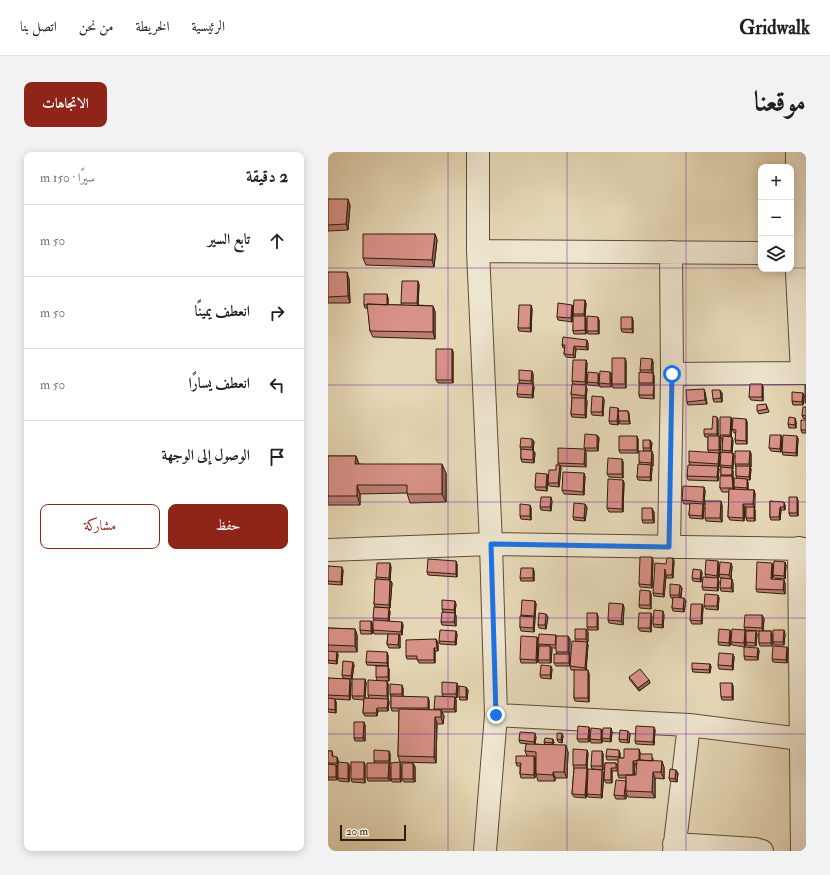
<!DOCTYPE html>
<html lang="ar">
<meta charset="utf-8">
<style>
:root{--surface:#fff;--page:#f2f2f2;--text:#202124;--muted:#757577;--line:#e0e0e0;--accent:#8f2418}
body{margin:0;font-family:"IM FELL Double Pica",Amiri,serif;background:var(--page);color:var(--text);direction:rtl}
.controls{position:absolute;right:12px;top:12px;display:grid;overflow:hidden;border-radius:8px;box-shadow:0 2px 10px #0003}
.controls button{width:36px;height:36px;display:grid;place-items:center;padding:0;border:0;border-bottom:1px solid var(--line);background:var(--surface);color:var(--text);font:20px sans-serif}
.scale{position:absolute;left:12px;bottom:10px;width:66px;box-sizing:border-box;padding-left:4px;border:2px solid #321d0c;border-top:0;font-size:11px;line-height:14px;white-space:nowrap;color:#321d0c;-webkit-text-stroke:3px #eee5cf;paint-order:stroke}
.stop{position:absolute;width:12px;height:12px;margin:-9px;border:3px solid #1a73e8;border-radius:50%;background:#fff}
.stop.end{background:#1a73e8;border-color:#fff;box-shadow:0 1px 4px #0008}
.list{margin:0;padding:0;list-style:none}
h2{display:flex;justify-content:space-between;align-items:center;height:52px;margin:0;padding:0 16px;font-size:17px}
h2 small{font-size:13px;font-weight:400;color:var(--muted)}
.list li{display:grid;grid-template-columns:26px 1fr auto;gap:12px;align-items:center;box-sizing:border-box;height:72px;padding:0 16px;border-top:1px solid var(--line)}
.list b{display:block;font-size:15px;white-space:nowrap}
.list em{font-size:13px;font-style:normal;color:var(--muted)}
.actions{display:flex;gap:8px;padding:12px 16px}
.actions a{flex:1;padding:9px 0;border:1px solid var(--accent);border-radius:8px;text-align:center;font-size:14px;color:var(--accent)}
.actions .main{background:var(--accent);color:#fff}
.icon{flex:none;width:22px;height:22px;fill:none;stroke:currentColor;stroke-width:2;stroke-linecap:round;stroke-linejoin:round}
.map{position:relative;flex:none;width:478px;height:699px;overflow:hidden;direction:ltr;border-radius:8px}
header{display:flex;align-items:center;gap:24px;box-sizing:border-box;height:56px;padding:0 20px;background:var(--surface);border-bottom:1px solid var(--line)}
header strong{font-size:19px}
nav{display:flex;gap:22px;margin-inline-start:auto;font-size:14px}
.intro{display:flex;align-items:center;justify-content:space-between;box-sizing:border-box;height:96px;padding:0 24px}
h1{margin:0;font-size:28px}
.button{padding:10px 18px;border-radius:8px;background:var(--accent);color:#fff;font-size:14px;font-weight:700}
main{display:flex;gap:24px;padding:0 24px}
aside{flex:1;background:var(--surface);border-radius:8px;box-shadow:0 2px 10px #0003}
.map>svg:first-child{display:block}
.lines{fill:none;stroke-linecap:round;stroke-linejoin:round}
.street-casing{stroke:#5f4c36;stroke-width:24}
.street{stroke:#eee5cf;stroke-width:22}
.wall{fill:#bb7e75;stroke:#321d0c;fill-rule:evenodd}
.shaded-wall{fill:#98665f;stroke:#321d0c}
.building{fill:#d99288;stroke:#321d0c}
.route{stroke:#1a73e8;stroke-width:5}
.grid{fill:none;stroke:#7b2cbf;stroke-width:1;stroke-opacity:0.55}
</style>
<header>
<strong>Gridwalk</strong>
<nav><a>الرئيسية</a><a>الخريطة</a><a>من نحن</a><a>اتصل بنا</a></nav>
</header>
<div class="intro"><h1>موقعنا</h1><a class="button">الاتجاهات</a></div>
<main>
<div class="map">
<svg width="478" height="699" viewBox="0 0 478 699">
<rect width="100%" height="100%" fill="#e5d7b5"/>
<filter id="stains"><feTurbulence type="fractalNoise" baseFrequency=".005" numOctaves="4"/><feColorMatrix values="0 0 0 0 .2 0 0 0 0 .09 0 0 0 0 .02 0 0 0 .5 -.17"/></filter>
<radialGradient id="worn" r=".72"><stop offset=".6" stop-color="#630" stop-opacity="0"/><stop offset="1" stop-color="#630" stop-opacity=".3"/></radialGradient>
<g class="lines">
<defs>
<path id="street" d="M150,0V99L163,392L168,563L157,699
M469,0L468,101L474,221
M150,99L433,101
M344,222L478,221
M341,395L344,222L343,100
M471,396L474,699
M0,398L163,392L478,397
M168,563L361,573L473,587
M346,692L427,697L434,699
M346,699L361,573"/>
</defs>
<!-- street casing -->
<use href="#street" class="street-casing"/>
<!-- street -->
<use href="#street" class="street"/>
</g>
<!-- wall -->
<path class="wall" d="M0,47L22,53L20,78L0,79Z
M107,82L109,88L106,115L38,113L35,106Z
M0,120L21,127L22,151H0Z
M90,129L91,133L90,153L105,154L107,160V187L45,185L42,179L40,156H37L36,153L60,146V153H74L73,151Z
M257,148L258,152L257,165L258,167V182H246L245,179L246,164L245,162Z
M203,153L204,157L203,180L191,179L190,176Z
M244,153L245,156L244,170L230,168L229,165Z
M271,168V182H260L259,179Z
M305,168V181L294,180L293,177Z
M260,191V198L248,197L247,206L238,205L236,202L237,196H235L234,193Z
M124,197L125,200V231H110L108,228Z
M324,207L325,210V221L326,224V247L312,246L311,243L312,233L311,231L313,220L312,218Z
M298,209V236H285L284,232Z
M259,211L258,233H250L259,237L258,247L259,249L258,266L244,265L243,262L244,246L243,242L245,232L244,229Z
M282,220L284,223L283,235H272L271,231V234L260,233L259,230Z
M205,222V232L206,235L205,246L190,245L189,242L192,231L191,228Z
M434,232L435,235V249L423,248L421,245Z
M377,240L379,252L360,253L359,250Z
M394,241V250H386L385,247Z
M475,241L476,244L475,253H465L464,249Z
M275,245L276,248L275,264L264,263L263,260Z
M438,252L441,260L431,262L429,259Z
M478,255V267L475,266L474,263Z
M290,256L291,259H300L301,262L302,272H292L291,269V264L290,273L282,272L281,269Z
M389,265L390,268V284H391L393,287L392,302H391L392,305L391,315H390L391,317L390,329L360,328L359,324L362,313L361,310L381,301L380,298V285H377L376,282L384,277Z
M403,265L404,268L403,285L405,289L404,301L406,304L404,317L405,319V326L406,338H407L406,335L409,327L408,324V315L407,312L422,299L423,302V315H422L423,317L422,328H419L420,331V338H426L427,342L426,356L427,358V369H419L418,366V355H417L416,369L402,368L400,365L401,340H394L392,336L393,324V315L392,313L395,300L394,298L395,286H393L392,283Z
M418,267L419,270V292H408L407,288L408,281H406L404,277Z
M478,268V281H474L473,278Z
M468,269V276H461L460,272Z
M269,283L271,286L270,299H258L256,296Z
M469,284L470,287L469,304L455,303L454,300Z
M204,287L206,290L205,298L207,301L206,311L194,310L193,307V297L192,295Z
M310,287V301H292L291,298Z
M454,287L453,300L443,299L441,296Z
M324,291L323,299H316L315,296Z
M324,299L325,303V314H323L324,316L323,329L310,328L309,325L312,312L311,310Z
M258,301V315L232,314L233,316L231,335L221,334L220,331L228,318L230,313V311Z
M0,304H28L31,312L118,321V350L82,351L79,341L32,342V353H0Z
M294,307L295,310V326L281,325L279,322Z
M257,324L256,343L236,342L234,338Z
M220,325L219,339L208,338L207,335Z
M295,328L296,331L295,360H281L279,356Z
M376,335L377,339L376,353H375L376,355L375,367L362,366L361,363L362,352H356L354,348Z
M469,345L470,349V364H462L461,361Z
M224,349L223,359L213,358L212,355Z
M442,349L457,353V358H453L452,368H443L442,365Z
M257,352L259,356L257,369L246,368L245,365Z
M202,353L203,356V368L193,367L192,364Z
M394,353V370L378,369L377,366Z
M326,360V371H315L314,368Z
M324,405L325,409L324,436L312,435L311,432Z
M346,409L345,426H339L338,424L336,445L326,444L325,441L338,412Z
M457,410L458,413L457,427L446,426L445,423Z
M129,412V425L100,423L99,420Z
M391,413L390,427L391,430L390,439L375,438L374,435L378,425L377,422Z
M0,414L15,418L14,433L0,432Z
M404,414L403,427L392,426L391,422Z
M445,414L444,428L457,431V442L429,440L428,437Z
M63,415L62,428L64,431L62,456L47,455L46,452L49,427L48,425Z
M373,418L374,421L373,430L365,429L364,426Z
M206,419V429H193L192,426Z
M405,431V440L393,439L392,436Z
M354,436L353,446L358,449L356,460L345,459L344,456L345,446H343L342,443Z
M323,442V457L312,456L311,453Z
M390,443L391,446L390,458L378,457L376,454Z
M207,449L208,452L206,480L193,479L192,475L193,465V463Z
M128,452L127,461L128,464V474L114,473L113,470L122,461L115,460L114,457Z
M295,452L296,456L295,473L281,471L280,468Z
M374,452L375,455L374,472H364L362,468Z
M62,460L61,469L75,473L74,483H71L72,485V496H61L59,492L60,482H46L45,478L46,468L45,466Z
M336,463L335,476L326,475L325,472Z
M434,463L436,467L435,479H443L444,482V494H432L431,491V479L417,478L418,481L417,495L404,493L403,490L417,478L416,475Z
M270,464V478H260L259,475Z
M220,465L218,477L211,476L210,473Z
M324,465L323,480L312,479L310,476Z
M45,473L44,482H33L32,478Z
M0,476L27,477L29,483V500H9L10,503L9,512L0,511Z
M128,479L129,483L128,493L112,492L111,489Z
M428,479L429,482L428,494H419L418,490Z
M260,480V490H259L260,493L258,518H260L261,522V550L247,549L246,546L247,518H243L242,514H228L226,511L229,502L228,496H223L224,497L223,511H211L210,508L211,494L210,492L228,483V485L242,487L241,503L242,506V514L248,489L247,487Z
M403,481L402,494L391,493L390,490Z
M457,482L456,493H446L445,490Z
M108,487L110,491V499H107V511H91L89,507H79L78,504Z
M210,488L209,511H193L192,507Z
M459,495L460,498L459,511L445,510L444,507Z
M430,496L431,499L430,508H417L416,504Z
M405,502L406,505L405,518L391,517L390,513Z
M60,503V514L39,513L38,510Z
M382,512L383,515L382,521L365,520L364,517Z
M26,513L24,527L15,526L14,523Z
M61,517V529H57H59L60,532V547L61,550L60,559H50L49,564H37L35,561L36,548L25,547L24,544L37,527L38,531L37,546H41L40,543L49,528L48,525Z
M224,517L223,527L213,526L212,523Z
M301,525L321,528L322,531L311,539L302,528Z
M0,526L23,530L22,548L7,547L8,550V561L0,560Z
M130,534L129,546L127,545L128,548V560H114L116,564L115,572H109L108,611L72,610L70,604L71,559H64L63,556V545L62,542L75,536V545L101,548V558H107L106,557L115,544L114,542Z
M405,534V548H394L393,545Z
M140,538L139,548H132L131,545Z
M37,573V589H27L26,586Z
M261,575L262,578L261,590H251L249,587Z
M326,575L327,578L326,593L308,592L307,589Z
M283,576L284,580L283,590L275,589L274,587V591H263L262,587L273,577L274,580Z
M302,582L301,591L292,590L291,587Z
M235,584L234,591L230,590L229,587Z
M208,585L207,592L217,593L216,590H226L225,593L240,600L239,626H227V629H210L208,622V606H207V626H193L192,622V614H189L188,611L199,604L197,599L200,592L192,591L191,588Z
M0,599H4L5,604L10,608V614H9V628H0Z
M61,599L62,602V612H61L62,615V629H40L39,626L47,611L46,609Z
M274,599L275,602V618L264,617L263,614Z
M312,600V602L325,606V609L336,615V627L327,626V646L300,645L298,641V647H288L286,643L298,629V626H291L290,623V608H279L278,604L292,601V606H296ZM307,612H309L308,623H306Z
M260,601L259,616L260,619L276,621L274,646L260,645L259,642L258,646L246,645L244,642L246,616L245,613Z
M36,610L37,613V631L24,630L23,627Z
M85,611L87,615V630H76L74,627Z
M277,611H288L289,614V619H284V631H278L276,628Z
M22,614L21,630L11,629L10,626Z
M73,614V630H64L63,627Z
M350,621L349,630L342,629L341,626Z"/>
<!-- shaded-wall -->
<path class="shaded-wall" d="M20,47L22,53L20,78L18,72Z
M107,82L109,88L106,115L104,108Z
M19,120L21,127L22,151L20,144Z
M90,129L91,133L90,155L89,151Z
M59,142L60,146V156L59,153Z
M257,148L258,152L257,165L258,167V182L257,178V165L256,162Z
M203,153L204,157L203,180L202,176Z
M244,153L245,156L244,170L243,166Z
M105,154L107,160V187L105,180Z
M270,165L271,168V182L270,179Z
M304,165L305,168V181L304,177Z
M259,188L260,191V198L258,195Z
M246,194L248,197L247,206L245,203Z
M124,197L125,200V231L124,228Z
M297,206L298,209V236L297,232Z
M324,207L325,210V222L323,218Z
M258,208L259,211L258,233L257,230Z
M204,219L205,222V233L203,229Z
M282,220L284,223L283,235L282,232Z
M270,221L271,224V234L270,231Z
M325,221L326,224V247L325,243Z
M205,232L206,235L205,246L204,243Z
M434,232L435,235V249L434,245Z
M258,233L259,237L258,247L257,244Z
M376,237L377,240L379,252L377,248Z
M392,238L394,241V250L393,246Z
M475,241L476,244L475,253L474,250Z
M275,245L276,248L275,264L274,260Z
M257,246L259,249L258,266L257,263Z
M290,256L291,259L290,273L289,269Z
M300,259L301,262L302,272L301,269Z
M389,265L390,268V285L389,282Z
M403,265L404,268L403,286L402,283Z
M467,266L468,269V276L467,273Z
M418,267L419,270V292L418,289Z
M269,283L271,286L270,299L269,296Z
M453,283L454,287L453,300L452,297Z
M309,284L310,287V301L309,298Z
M391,284L393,287L392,302L391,298Z
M469,284L470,287L469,304L468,301Z
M404,285L405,289L404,302L403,299Z
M204,287L206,290L205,299L204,295Z
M322,288L324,291L323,299L322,296Z
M257,297L258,301V315L256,312Z
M205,298L207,301L206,311L205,308Z
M324,299L325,303V314L323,311Z
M422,299L423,302V315L421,312Z
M391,301L392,305L391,315L390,312Z
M405,301L406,304L405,317L404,314Z
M28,304L31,313L27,312Z
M294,307L295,310V326L294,322Z
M114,312L118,321V350L114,342Z
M232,313L233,316L231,335L230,331Z
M323,313L324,316L323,329L322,325Z
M390,314L391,317L390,329L389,325Z
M422,314L423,317L422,328L421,325Z
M404,316L405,319V326L404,323Z
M256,321L257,324L256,343L255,340Z
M219,322L220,325L219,339L218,335Z
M404,324L405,327L406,340L405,336Z
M419,327L420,331V339L419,336Z
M295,328L296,331L295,360L294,357Z
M29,333L32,342V353L29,344Z
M376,335L377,339L376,353L375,350Z
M426,338L427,342V356L425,352Z
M223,345L224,349L223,359L222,355Z
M469,345L470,349V364L469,361Z
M393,349L394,353V370L392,366Z
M456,350L457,353V358L456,355Z
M257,352L259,356L257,369L256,366Z
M375,352L376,355L375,367L374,364Z
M415,352L417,355L416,369L415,366Z
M202,353L203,356V368L202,364Z
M426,355L427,358V369L426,366Z
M452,355L453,358L452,368L451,365Z
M324,356L326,360V371L325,368Z
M324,405L325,409L324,436L323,433Z
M345,406L346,409L345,426L344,423Z
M128,409L129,412V425L128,422Z
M390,409L391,413L390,427L389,424Z
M457,410L458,413L457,427L456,424Z
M62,411L63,415L62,429L61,426Z
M403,411L404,414L403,427L401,423Z
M444,411L445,414L444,431L443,427Z
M14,415L15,418L14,433L13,430Z
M205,416L206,419V429L205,426Z
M337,417L338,424L336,445L335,442Z
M373,418L374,421L373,430L372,427Z
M390,426L391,430L390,439L389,436Z
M404,427L405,431V440L403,436Z
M62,428L64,431L62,456L61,453Z
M456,428L457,431V442L455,438Z
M352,433L354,436L352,447L351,443Z
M322,439L323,442V457L322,453Z
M390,443L391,446L390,458L389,454Z
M356,446L358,449L356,460L355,457Z
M127,449L128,452L127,461L126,458Z
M207,449L208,452L207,467L206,464Z
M295,452L296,456L295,473L293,469Z
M374,452L375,455L374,472L373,469Z
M61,456L62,460L61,470L60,467Z
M335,459L336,463L335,476L334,473Z
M127,461L128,464V474L126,470Z
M269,461L270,464V478L269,475Z
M323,461L324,465L323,480L322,476Z
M218,462L220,465L218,477L217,473Z
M434,463L436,467L435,479L434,476Z
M206,465L207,469L206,480L205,476Z
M43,469L45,473L44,482L43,479Z
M74,470L75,473L74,483L73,480Z
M27,477L29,483V500L27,494Z
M258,477L260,480V490L258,487Z
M402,478L403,481L402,494L401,491Z
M417,478L418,481L417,495L416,491Z
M456,478L457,482L456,493L455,490Z
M128,479L129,483L128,493L127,490Z
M428,479L429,482L428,494L427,491Z
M443,479L444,482V494L443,491Z
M71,482L72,485V496L70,493Z
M240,484L242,487V503L240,500Z
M209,485L210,488L209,511L208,508Z
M108,487L110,491V499L109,496Z
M259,490L260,493L258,519L257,516Z
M222,494L224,497L223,511L222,508Z
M459,495L460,498L459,511L458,508Z
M106,496L107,499V511L106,508Z
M430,496L431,499L430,508L429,505Z
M9,500L10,503L9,512L8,509Z
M59,500L60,503V514L59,511Z
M241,502L242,506V514L241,511Z
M405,502L406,505L405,518L404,514Z
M25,510L26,513L24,527L23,524Z
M382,512L383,515L382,521L381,518Z
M60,514L61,517V529L60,525Z
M223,514L224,517L223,527L222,523Z
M260,518L261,522V550L260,546Z
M22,527L23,530L22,548L21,544Z
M37,527L38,531L37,548L36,544Z
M321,528L322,531L311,539L310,536Z
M59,529L60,532V547L59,544Z
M129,531L130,534L129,546L128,542Z
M404,531L405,534V548L404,545Z
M74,533L75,536V546L74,542Z
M138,535L140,538L139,548L138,545Z
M100,545L101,548V560L100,556Z
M127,545L128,548V560L126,557Z
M7,547L8,550V561L7,558Z
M60,547L61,550L60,559L59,556Z
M49,556L50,559L49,564L48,561Z
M113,558L116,564L115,572L113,565Z
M107,565L109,572L108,611L106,605Z
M36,570L37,573V589L35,586Z
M261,575L262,578L261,590L260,587Z
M326,575L327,578L326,593L325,590Z
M283,576L284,580L283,590L282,587Z
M273,577L274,580V591L273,588Z
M300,579L302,582L301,591L299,588Z
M207,581L208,585L207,593L206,590Z
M234,581L235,584L234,591L233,588Z
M225,587L226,590L225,594L224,591Z
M238,593L240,600L239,626L236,620Z
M311,597L312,600V612L311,609Z
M259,598L260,601L259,616L258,613Z
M291,598L292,601V608L291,605Z
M61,599L62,602V612L61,609Z
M274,599L275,602V618L274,614Z
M206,604L207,607V626L206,623Z
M9,605L10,608V614L9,611Z
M305,609L307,612L306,626L305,623Z
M334,609L336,615V627L333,620Z
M36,610L37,613V631L36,627Z
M72,610L73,614V630L72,627Z
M20,611L22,614L21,630L20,627Z
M61,611L62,615V629L60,626Z
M85,611L87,615V630L85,627Z
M8,613L9,616V628L8,625Z
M259,616L260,619L258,646L257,643Z
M283,616L284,619V631L283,628Z
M274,618L276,621L274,646L273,643Z
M348,618L350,621L349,630L347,627Z
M225,620L227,626V629L225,623Z
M325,620L327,626V646L324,640Z
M298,629V647L296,644Z"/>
<!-- building -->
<path class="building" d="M0,47H20L18,72L0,73Z
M35,82H107L104,108L35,106Z
M0,120H19L20,144L0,145Z
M74,129H90L89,151H73Z
M36,142H59V153L39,152V153H36Z
M246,148H257L256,162H245Z
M230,151L244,153L243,166L229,165Z
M39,152L105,154V180L42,179Z
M191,153H203L202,176H190Z
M245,164H257V178L245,179Z
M259,164L270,165V179H259Z
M293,165H304V177H293Z
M235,185L259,188L258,195L246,194L245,203L236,202L237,193H234Z
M108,197H124V228H108Z
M284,206H297V232H284Z
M313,206L324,207L323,218H312Z
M245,208H258L257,230L244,229Z
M191,218L204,219L203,229L191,228Z
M272,219L282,220V232L271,231Z
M260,220L270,221V231L259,230Z
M311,220L325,221V231H311Z
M190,231L205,232L204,243L189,242Z
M244,232L258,233L257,244L243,242Z
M422,232H434V245H421Z
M311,233H326L325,243H311Z
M477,233H478V251H477Z
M376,237L377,248L359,250L358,238Z
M384,238H392L393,246L385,247Z
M464,240L475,241L474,250L464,249Z
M264,244L275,245L274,260H263Z
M244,246H257V263L243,262Z
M438,252L439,257L429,259V253Z
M282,255L290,256L289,269H281Z
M475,255H478V264L474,263Z
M290,259H300L301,269H291Z
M385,264L389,265V282H376V277H384Z
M392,265H403L402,283H392Z
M461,265L467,266V273L460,272Z
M405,266L418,267V289L407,288L408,278L404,277Z
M473,268H478V278H473Z
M257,282L269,283V296H256Z
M442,283H453L452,297L441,296Z
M455,283L469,284L468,301L454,300Z
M291,284H309V298H291Z
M380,284H391V298H380Z
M395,284L404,285L403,299L394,298Z
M193,286L204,287V295H192Z
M315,288H322V296H315Z
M230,296L257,297L256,312L230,311Z
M193,297L205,298V308L193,307Z
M311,299H324L323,311L311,310Z
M361,299L391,301L390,312L361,310Z
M407,299H422L421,312H407Z
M393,300L405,301L404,314L392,313Z
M0,304H28L27,312H114V342H79V333H29V344H0Z
M280,306L294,307V322H279Z
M310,312L323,313L322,325H309Z
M228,313H232L230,331H220L221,318H228Z
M360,313L390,314L389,325L359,324Z
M408,314H422L421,325L408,324Z
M393,315L404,316V323H393Z
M235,320L256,321L255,340L234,338Z
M208,321L219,322L218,335H207Z
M392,324H404L405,336H392Z
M406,326L419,327V336L406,335Z
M280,327L295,328L294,357L279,356Z
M355,334L376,335L375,350L354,348Z
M401,337L426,338L425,352H415V366L400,365Z
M213,345H223L222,355H212Z
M461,345H469V361H461Z
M377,349H393L392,366H377Z
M442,349L456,350V355H452L451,365H442Z
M246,351L257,352L256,366L245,365Z
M362,351L375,352L374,364L361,363Z
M192,352L202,353V364H192Z
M418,355H426V366H418Z
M314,356H324L325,368H314Z
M312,405H324L323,433L311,432Z
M339,406H345L344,423H338L337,417L335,442L325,441L327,411L338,412Z
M100,407L128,409V422L99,420Z
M378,408L390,409L389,424L377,422Z
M446,409L457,410L456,424L445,423Z
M392,410L403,411L401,423L391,422Z
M429,410L444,411L443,427L456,428L455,438L428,437Z
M49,411H62L61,426L48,425Z
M0,414L14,415L13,430L0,429Z
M193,416H205V426H192Z
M365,417L373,418L372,427L364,426Z
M375,425L390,426L389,436L374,435Z
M393,426L404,427L403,436H392Z
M47,427L62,428L61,453L46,452Z
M342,432L352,433L351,443H342Z
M312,438L322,439V453H311Z
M377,442L390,443L389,454H376Z
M345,445L356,446L355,457L344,456Z
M114,448L127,449L126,458L114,457Z
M194,448L207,449L206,464L193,463Z
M281,451L295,452L293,469L280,468Z
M363,452H374L373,469L362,468Z
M46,455L61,456L60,467L45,466Z
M326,458L335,459L334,473L325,472Z
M114,460L127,461L126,470H113Z
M211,461L218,462L217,473H210Z
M259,461H269V475H259Z
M311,461H323L322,476H310Z
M417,463H434V476L416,475Z
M192,464L206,465L205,476L192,475Z
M45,468L74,470L73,480L45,478Z
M32,469H43V479L32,478Z
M0,476L27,477V494L0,493Z
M247,477H258V487H247Z
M391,477L402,478L401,491L390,490Z
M404,477L417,478L416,491L403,490Z
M112,478L128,479L127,490L111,489Z
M445,478H456L455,490H445Z
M418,479H428L427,491L418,490Z
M431,479H443V491H431Z
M60,482H71L70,493L59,492Z
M211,482L228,483L227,493L210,492Z
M193,484L209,485L208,508L192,507Z
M228,484H240V500H228Z
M108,487L109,496H106V508H89V504H78V488Z
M244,489L259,490L257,516L242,514Z
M211,494H222V508H210Z
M445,494L459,495L458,508L444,507Z
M416,495L430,496L429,505L416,504Z
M0,499L9,500L8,509L0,508Z
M39,499L59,500V511L38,510Z
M391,501L405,502L404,514L390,513Z
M226,502H241V511H226Z
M15,509L25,510L23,524L14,523Z
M364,511L382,512L381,518L364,517Z
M213,513L223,514L222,523H212Z
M48,514H60V525H48Z
M312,517L321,528L310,536L301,525Z
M246,518H260V546H246Z
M0,526L22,527L21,544L0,543Z
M24,527H37L36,544H24Z
M40,528L59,529V544L40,543Z
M114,530L129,531L128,542H114Z
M392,531H404V545H393Z
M62,532L74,533V542H62Z
M131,534L138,535V545H131Z
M63,544L100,545V556H63Z
M107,544L127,545L126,557H106Z
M0,546L7,547V558L0,557Z
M36,546L60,547L59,556H49L48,561H35Z
M71,557L113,558V565H107L106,605L70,604Z
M26,570H36L35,586H26Z
M250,574L261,575L260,587H249Z
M308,574L326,575L325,590L307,589Z
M263,576L273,577V588L262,587Z
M275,576H283L282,587L274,586Z
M292,578L300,579L299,588L291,587Z
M192,580L207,581L206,590L191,588Z
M229,581H234L233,588L229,587Z
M217,586L225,587L224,591L216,590Z
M198,592L238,593L236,620H225V623L208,622V600L197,599Z
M245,597L259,598L258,613H245Z
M279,597L291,598V605L278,604Z
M296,597H311V608L305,609V623H290V606H296Z
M46,598L61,599V609H46Z
M0,599H4V604L9,605V611H0Z
M264,599H274V614H263Z
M312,602H324V609L312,608Z
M188,604H206V623L192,622L193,611H188Z
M309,608L334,609L333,620H325L324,640L298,639V623H308Z
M10,610L20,611V627L10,626Z
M23,610H36V627H23Z
M72,610V627H63V611Z
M39,611H61L60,626H39Z
M74,611H85V627H74Z
M277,611H288V616H283V628H276Z
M0,612L8,613V625H0Z
M246,616H259L257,643L244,642Z
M260,617L274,618L273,643L259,642Z
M342,617L348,618L347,627L341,626Z
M288,628L298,629L296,644L286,643Z"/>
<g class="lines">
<!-- route -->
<path class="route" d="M168,563L163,392L341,395L344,222"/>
</g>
<!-- grid -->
<path class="grid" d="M120,0V699M239,0V699M358,0V699M0,116H433M463,116H478M0,233H478M0,350H478M0,466H478M0,582H478"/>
<rect width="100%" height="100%" filter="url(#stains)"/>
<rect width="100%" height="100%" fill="url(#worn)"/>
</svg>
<div class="controls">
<button>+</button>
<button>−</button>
<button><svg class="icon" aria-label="layers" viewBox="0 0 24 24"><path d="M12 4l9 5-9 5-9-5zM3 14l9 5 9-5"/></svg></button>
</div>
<div class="scale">20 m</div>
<div class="stop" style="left:344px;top:222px"></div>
<div class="stop end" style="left:168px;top:563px"></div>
</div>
<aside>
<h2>2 دقيقة<small>سيرًا · 150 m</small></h2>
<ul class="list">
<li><svg class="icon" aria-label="ahead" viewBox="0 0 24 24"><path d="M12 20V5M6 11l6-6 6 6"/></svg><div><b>تابع السير</b></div><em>50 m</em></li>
<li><svg class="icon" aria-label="right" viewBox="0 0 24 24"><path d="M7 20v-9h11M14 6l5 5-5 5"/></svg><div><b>انعطف يمينًا</b></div><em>50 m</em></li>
<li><svg class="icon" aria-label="left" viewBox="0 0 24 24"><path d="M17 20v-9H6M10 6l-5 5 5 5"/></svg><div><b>انعطف يسارًا</b></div><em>50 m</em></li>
<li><svg class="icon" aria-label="arrive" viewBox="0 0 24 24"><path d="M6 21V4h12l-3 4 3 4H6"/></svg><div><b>الوصول إلى الوجهة</b></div></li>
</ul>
<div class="actions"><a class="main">حفظ</a><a>مشاركة</a></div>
</aside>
</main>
